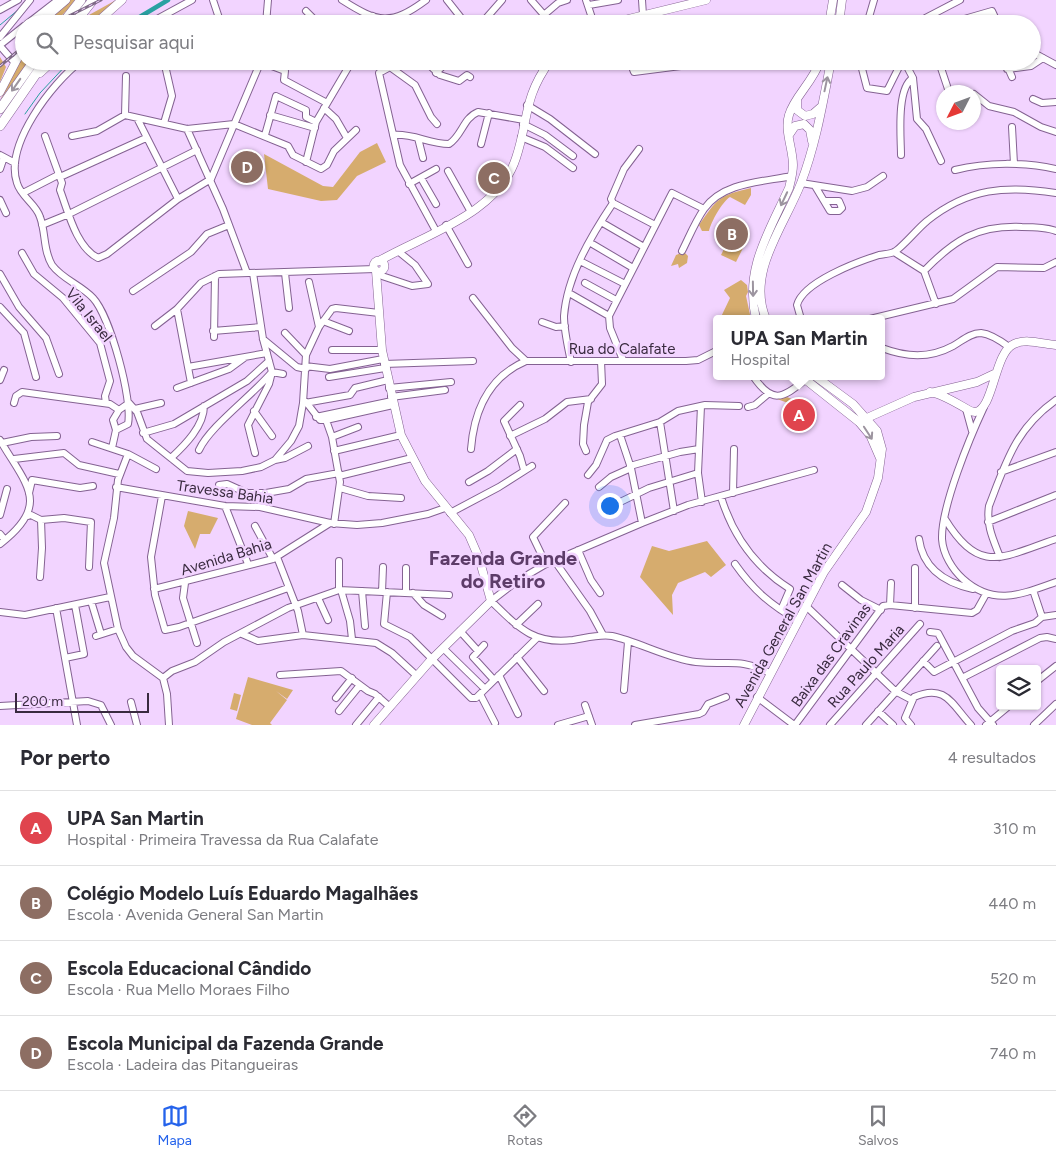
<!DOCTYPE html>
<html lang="pt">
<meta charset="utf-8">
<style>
:root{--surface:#fff;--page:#f7f7f7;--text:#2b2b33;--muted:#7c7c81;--line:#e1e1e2;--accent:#2563eb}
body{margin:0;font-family:Figtree,sans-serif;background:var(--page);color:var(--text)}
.controls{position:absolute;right:15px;bottom:15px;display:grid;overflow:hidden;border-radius:5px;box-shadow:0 1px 4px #0004}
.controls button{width:45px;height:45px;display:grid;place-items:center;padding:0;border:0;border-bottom:1px solid var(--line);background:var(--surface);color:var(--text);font:25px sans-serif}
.compass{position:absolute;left:936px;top:85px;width:45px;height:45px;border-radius:50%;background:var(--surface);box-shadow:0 1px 4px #0004;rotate:228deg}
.scale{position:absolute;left:15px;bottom:12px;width:134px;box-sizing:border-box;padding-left:5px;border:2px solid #392a3f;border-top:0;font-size:14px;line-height:18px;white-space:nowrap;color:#392a3f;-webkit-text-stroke:4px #f2d4ff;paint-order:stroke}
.you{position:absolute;left:609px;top:505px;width:18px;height:18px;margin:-12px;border:4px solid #fff;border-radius:50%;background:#1a73e8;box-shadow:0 0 0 8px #1a73e833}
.badge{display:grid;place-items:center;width:32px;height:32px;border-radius:50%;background:var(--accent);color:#fff;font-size:16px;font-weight:700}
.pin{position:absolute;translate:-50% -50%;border:2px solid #fff;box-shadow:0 1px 5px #0006}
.popup{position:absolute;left:713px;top:315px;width:172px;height:65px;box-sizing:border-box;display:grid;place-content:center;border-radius:5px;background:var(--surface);filter:drop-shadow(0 1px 4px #0005);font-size:16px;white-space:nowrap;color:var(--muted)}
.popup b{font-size:19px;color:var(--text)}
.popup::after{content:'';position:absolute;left:50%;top:100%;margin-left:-10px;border:10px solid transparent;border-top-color:var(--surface)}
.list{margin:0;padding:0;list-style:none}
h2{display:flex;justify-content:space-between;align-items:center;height:65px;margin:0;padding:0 20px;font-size:21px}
h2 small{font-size:16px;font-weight:400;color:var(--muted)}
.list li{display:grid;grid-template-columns:32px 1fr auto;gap:15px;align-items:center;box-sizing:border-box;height:75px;padding:0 20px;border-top:1px solid var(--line)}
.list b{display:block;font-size:19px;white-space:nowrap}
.list p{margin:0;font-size:16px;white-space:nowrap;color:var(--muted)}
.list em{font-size:16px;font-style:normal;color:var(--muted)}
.icon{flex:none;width:28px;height:28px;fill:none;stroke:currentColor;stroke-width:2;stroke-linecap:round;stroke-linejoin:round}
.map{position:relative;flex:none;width:1056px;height:725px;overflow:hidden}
.search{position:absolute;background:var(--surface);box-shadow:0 1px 4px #0004;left:15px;right:15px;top:15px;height:55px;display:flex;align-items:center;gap:12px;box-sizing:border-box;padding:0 18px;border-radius:28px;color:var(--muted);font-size:19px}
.sheet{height:365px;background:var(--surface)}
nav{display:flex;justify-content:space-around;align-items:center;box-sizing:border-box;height:70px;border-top:1px solid var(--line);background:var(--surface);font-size:14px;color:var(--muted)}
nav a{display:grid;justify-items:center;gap:2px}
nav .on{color:var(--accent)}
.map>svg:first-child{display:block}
.green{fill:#d6ac6e}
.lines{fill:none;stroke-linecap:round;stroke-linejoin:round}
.stream{stroke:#29a1a2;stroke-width:1}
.canal{stroke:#29a1a2;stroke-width:4.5}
.minor-casing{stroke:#846292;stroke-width:8}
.major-casing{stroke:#846292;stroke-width:9}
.highway-casing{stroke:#846292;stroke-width:10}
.minor{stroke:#fff;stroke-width:6}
.major{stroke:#fff;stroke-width:8}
.highway{stroke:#fff;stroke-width:9}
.rail-casing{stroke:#7e6986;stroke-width:3}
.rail{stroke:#f2d4ff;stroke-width:1;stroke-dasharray:4;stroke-linecap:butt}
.oneway{stroke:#9c949f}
.labels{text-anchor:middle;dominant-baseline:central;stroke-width:5;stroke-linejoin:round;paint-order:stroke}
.street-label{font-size:15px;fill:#392a3f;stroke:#f2d4ff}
.district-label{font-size:20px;font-weight:bold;fill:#5d3c69;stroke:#f2d4ff}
</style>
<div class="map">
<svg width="1056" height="725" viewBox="0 0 1056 725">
<rect width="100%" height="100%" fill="#f2d4ff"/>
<!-- green -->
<path class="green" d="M53,0H75C64,14 57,24 39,24Z
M116,0L90,24H82L89,15Z
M24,54V61H29L0,100Z
M0,57L6,67L0,82Z
M377,143L386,162L357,176L337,200L321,201L268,189L264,154L323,186L333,187L360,152Z
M751,188V195L745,205L730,197C722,202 711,222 709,231H702L699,225C718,198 718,196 751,188Z
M730,237L745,244L736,262L721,255Z
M684,252L688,256L687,263L679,268L678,264L671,266L676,255Z
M741,280L747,285L748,292L746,296L751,319H720L730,298L724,290Z
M787,397L801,403L799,407L777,399Z
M188,511L218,518L210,534H200L195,549L184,526Z
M707,541L726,565L711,577L705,572L678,583L672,595L673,615L640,577L652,546L669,551Z
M248,677L293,690L287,699L276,691L287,700L270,723L272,725H252L236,719Z
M234,693L241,695L237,711L230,709Z"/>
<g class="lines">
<!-- stream -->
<path class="stream" d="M0,25L18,10
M25,114L40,93L70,61"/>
<!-- canal -->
<path class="canal" d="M128,24L168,0"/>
<defs>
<path id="minor" d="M213,0L221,24
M342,0C378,23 391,26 426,0
M447,0L466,24
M531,0L552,24
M586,0L594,24
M642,0L643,15
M589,5L618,0
M0,10L18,0
M306,11L319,24
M545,14L558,3L567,0
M165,15L168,24
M27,24L58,0
M148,24L192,0
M266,24L268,0
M369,24L373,16
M481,24L502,0
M867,24L874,0
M914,24L960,0
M947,24L992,11L998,24
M0,37L30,0
M0,45L24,26
M0,46L15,63
M1032,52L1056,65
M81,61C52,83 4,145 17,183C21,197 36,204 40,217C46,233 43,250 52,265C62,279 81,285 93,298C110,316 133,400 128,424L116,430L112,448
M164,61L172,96L164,123
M391,61L390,67L379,73L400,165L436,231
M425,61L440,75L459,81L467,75L470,77
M640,61L632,67L634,72L704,63L745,61
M860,61L867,88L887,91L902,61
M904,61L913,78L917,119L926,129L941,161
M936,61L940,65L949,92
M1005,61L1012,77
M261,62L285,71L284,80L327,103
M390,67L415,85L431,117L437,124
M1007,69L1031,66L1043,58
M436,73L448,61
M974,94L989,106L1014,112L1041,127L1056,132
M1033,99L1042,103L1056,102
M527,105L550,119L595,154
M324,108L336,119L347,138
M125,115L126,76
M270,115L315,128
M137,118L178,199
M523,124L545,135L573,156
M1012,127L1014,164
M187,129L223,209L247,273
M265,135L276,96L306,110V117L316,122
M393,135C413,133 429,144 449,144C462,136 463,118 478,112L524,120
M45,136L62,183L60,190C68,211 76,247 98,258L107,254L178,199L211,179
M72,136L97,131L125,115L187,129L234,124L288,146L293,155L321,169L327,165L334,151L356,130
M521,137L545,147L573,168
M418,138L423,158
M481,144L489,113
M0,155L15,163
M901,155C901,138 896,88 913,78
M306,162L316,122L352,61
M0,169L4,157
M955,170C987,162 1024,162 1056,169
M448,171L471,212
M60,177L146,138
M421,178L436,204
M211,179L261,61
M801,183L852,191L867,187L883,176
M409,184L436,169
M815,186L830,211H839L842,208L839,201H826
M23,193L58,175
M0,200L6,213
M613,203L655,225
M601,222L644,247
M42,225L69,214L197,150
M446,225L468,264
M589,242L633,268
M682,251C689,237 695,222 704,209C723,182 762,182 792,176
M894,252L924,271L936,304
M22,253L34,274L63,298L100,343L110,381L105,396L106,403
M580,261L625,284
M924,271C954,240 977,225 1022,227C1033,227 1046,227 1056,231
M253,273L263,339L272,372L269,384L248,425L255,453
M285,273L289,308
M0,274L19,307L46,338L59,374
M382,276L412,286L428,284L415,265L399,252
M309,282L319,327
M585,283L616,300
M133,291L191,252L207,234L229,225
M569,293L609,316
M473,298L512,348L526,361
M0,307L24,333L36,377
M177,309L191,383
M801,319L797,305C803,282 857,262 879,255C884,254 890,254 894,252C901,249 919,227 927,221C968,188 1006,185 1056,193
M870,319L953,299L997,267L1044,268L1056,262
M323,321L349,331
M542,322L556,327L565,326
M155,326L177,309L201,283L219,274L375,269
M213,331L261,327
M285,333L306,355
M214,337L215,276
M263,339L297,367L306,369
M882,348C906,357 929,359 953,346C962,341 970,333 981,333C991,334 1001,341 1009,347
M332,350H382
M623,360L610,328L609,316L672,193L704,209
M571,362C568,347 564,331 564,316C567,276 591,236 613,203L611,199L624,169L639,149
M384,364L473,361
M305,366L330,369L383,359
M188,367L267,353
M753,376C772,404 782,399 805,380
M329,377L385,368
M0,380L4,370
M177,388L229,369L244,358
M389,388L451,382
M391,397L445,390
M306,402L320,420H326L332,437L340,482L334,524
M14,403L16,396L22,392L110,404L119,410L129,403
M129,403L137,412L147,439L187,471L208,473L242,471L261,467L275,460L291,441L299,426L303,403L306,355L319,327L332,309L336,308L379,313
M305,403L350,395L355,388L388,380
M520,405L504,421L520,456L524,470
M701,406L698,473L702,502
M748,407L755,405L768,394
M984,407C970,437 941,507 942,539C943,554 952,569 963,579C994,607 1022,594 1056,582
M135,409L161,403
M966,409L972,431
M254,411L272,436
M316,417L392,401
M326,420L393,405
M660,422L674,511
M116,430L113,420L119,410
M143,433L174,424L247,381L269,361
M620,435L631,468L642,523
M510,436L545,419L567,402L591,399
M332,437L358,427
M0,440C26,485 52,504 0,544
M92,442L128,454L156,469
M2,443L31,437L57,436
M471,449C474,411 488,377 526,361H686L698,360L716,351
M199,450C210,426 252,396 272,372L283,374
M334,451L401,435
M586,451L583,444L584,425L588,402L602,384L601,361
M128,454L118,480L114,518L104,563L118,629L126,647L133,656L163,678
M171,458C185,445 204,426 204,406
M14,459L64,453L79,465L119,474
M275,460L285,458L308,446
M630,466L680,452L699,449
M1001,472L1056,452
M588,475L596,465L607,440L615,436L660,422L678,411L705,405L739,406
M339,476L412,458
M469,482L488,471L517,449
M219,485L227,484L247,493H266L289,489L306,479L339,473
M116,487L225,506L260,507L330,523L357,525L382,523L428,514L445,508
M599,487L611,477L631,468
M340,488L368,496L401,498
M29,493L32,480L80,488L93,486
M733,493L734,449
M162,496L151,557L155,595L165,630L179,627L288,588
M721,497C733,536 755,567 790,589L781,610
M225,506L248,564
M612,506L649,488L698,473
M450,513L499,487L532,466
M0,515L7,489
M28,516L31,515L41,520L42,548L40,577
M945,519C980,576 1002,557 1056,539
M41,520L64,518L91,522L89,567
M988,522L1056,495
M255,526L273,559
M0,534L5,540
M919,539C923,569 946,583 973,589
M578,550L591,580L600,593
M277,557L298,611L303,635
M1000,557C993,539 986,525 989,506C1006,462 1016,428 1056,400
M554,560L590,611L603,635
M339,561V590
M546,564L533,537L565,503
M735,564C754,591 770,604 798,621
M406,568V593
M185,583L183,598L197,643
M842,585L861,600L881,610
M154,589L273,559L330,523
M341,590L350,621L352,639
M1033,590L1042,617
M362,591L365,626
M382,592L383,567
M387,592L384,624L410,637L471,698H476L537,638
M413,593L424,605L442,616
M318,598L328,620
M91,601L101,634
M890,605L891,583
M806,606L895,691L912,700
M56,608L77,725
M915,608V568
M0,612L25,615L110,597
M1042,617L1056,615
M516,625L538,604
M460,631L478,651
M930,632L938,633L978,708L993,725
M242,634L258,641L303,635L376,643L392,653L417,676
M96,636L118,629
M484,645L473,657L494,680
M443,648L485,689
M517,657L544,691
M65,658L84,654L75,605
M923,661L934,672L1012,631L1035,623L1042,617
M770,673C737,657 729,666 696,662C669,659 639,642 612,636C599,634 586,638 573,640C533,645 518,627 491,601L517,581L546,564L642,523L688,505L814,470
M280,675L341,671L368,691L375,694L390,707
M499,675L518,714
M163,678L172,671L195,662L224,642L288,608L339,590L449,595
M163,678L167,694L169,725
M962,678L1040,638L1047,637L1056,639
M1037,681L1056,666
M624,690L628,642
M480,694L495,723
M757,697L794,725
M336,698L352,678
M131,702L137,725
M585,705L592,725
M0,706L88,701L101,705L111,725
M339,711L360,685
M878,711L893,725
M356,725L379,697
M558,725L589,716
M635,725L699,714L703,712L708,704L726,697
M795,725L883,606L890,605L972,613L977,610L986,594
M830,725L920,624
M866,725L937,646
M911,725L905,718L914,697C946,683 952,705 971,725
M986,725L1009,706
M1034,725L1056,704"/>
<path id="major" d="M38,24L66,0
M95,24L122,0
M608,24L706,0
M829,24L833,0
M839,24L842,0
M40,73L53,61
M0,92L24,46
M797,100V110L805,116L813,114L821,107
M789,135L795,126L804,124L810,130L812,141
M373.5 266a5.5 5.5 0 1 1 11 0a5.5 5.5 0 1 1-11 0Z
M379,261C426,234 498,214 516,158C529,119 523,98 550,61
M756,319C744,269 769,232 789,188C791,180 793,173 793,165C793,149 784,130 789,115C794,97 813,82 820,61
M766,319C746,272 785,225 801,183C816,144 823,102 831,61
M801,376L859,422L870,435L880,458
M930,392C946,394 970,413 975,412C994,410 994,352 1014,344C1026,338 1043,344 1056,345
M867,418L914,397L977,382L996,373
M374,725L431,660L491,601L479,558L469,535L425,481L401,435L382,350L376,271
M744,725L824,572L866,512L878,478L882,449L877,431L853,404L815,376"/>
<path id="highway" d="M62,24L81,0
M74,24L93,0
M0,109L34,61
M0,126L45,61"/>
</defs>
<!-- minor casing -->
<use href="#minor" class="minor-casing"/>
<!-- major casing -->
<use href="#major" class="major-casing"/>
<!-- highway casing -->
<use href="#highway" class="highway-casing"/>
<!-- minor -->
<use href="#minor" class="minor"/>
<!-- major -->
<use href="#major" class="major"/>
<!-- highway -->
<use href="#highway" class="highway"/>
<defs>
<path id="rail" d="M53,24L101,0
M0,66L24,46"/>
</defs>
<!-- rail casing -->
<use href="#rail" class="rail-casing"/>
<!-- rail -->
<use href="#rail" class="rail"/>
</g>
<!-- one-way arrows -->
<defs><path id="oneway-shaft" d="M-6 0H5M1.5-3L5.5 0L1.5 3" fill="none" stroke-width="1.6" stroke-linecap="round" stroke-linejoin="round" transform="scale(1.25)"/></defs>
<g class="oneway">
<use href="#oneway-shaft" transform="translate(826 84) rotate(-78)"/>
<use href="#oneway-shaft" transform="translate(16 85) rotate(125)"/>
<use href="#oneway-shaft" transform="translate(784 199) rotate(115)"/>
<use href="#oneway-shaft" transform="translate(753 289) rotate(89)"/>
<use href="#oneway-shaft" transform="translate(868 433) rotate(57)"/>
</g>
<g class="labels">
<!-- street labels -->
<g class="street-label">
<text transform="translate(89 315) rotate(51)">Vila Israel</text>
<text x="622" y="349">Rua do Calafate</text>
<text transform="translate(225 492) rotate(8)">Travessa Bahia</text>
<text transform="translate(226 557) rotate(-17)">Avenida Bahia</text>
<text transform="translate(783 625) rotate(-61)">Avenida General San Martin</text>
<text transform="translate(831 655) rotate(-54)">Baixa das Cravinas</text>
<text transform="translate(866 666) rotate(-48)">Rua Paulo Maria</text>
</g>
<!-- district labels -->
<g class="district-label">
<text x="503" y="558">Fazenda Grande<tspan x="503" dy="23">do Retiro</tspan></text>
</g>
</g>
</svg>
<div class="controls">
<button><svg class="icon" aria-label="layers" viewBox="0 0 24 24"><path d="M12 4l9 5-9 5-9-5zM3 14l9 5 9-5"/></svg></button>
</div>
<svg class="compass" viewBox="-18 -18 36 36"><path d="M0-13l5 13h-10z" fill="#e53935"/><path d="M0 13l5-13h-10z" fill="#7c7c81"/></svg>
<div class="scale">200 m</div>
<div class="you"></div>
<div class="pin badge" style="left:799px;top:415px;background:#e0444e">A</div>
<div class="popup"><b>UPA San Martin</b>Hospital</div>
<div class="pin badge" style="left:732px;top:234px;background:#8d6e63">B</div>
<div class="pin badge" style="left:494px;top:178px;background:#8d6e63">C</div>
<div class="pin badge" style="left:247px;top:167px;background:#8d6e63">D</div>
<div class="search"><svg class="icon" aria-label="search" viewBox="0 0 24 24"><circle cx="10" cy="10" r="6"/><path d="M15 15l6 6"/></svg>Pesquisar aqui</div>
</div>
<section class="sheet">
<h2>Por perto<small>4 resultados</small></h2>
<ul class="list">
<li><span class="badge" style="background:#e0444e">A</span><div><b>UPA San Martin</b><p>Hospital · Primeira Travessa da Rua Calafate</p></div><em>310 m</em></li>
<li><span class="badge" style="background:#8d6e63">B</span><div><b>Colégio Modelo Luís Eduardo Magalhães</b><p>Escola · Avenida General San Martin</p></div><em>440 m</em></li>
<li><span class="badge" style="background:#8d6e63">C</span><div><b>Escola Educacional Cândido</b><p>Escola · Rua Mello Moraes Filho</p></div><em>520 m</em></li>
<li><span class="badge" style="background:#8d6e63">D</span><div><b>Escola Municipal da Fazenda Grande</b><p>Escola · Ladeira das Pitangueiras</p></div><em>740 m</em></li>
</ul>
</section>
<nav>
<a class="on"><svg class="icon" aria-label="map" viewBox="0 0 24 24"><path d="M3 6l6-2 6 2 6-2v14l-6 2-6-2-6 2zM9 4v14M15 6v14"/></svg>Mapa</a>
<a><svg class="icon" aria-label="directions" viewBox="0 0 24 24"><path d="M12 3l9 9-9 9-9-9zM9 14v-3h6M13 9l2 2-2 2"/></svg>Rotas</a>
<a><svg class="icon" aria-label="saved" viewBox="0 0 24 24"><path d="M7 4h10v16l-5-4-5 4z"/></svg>Salvos</a>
</nav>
